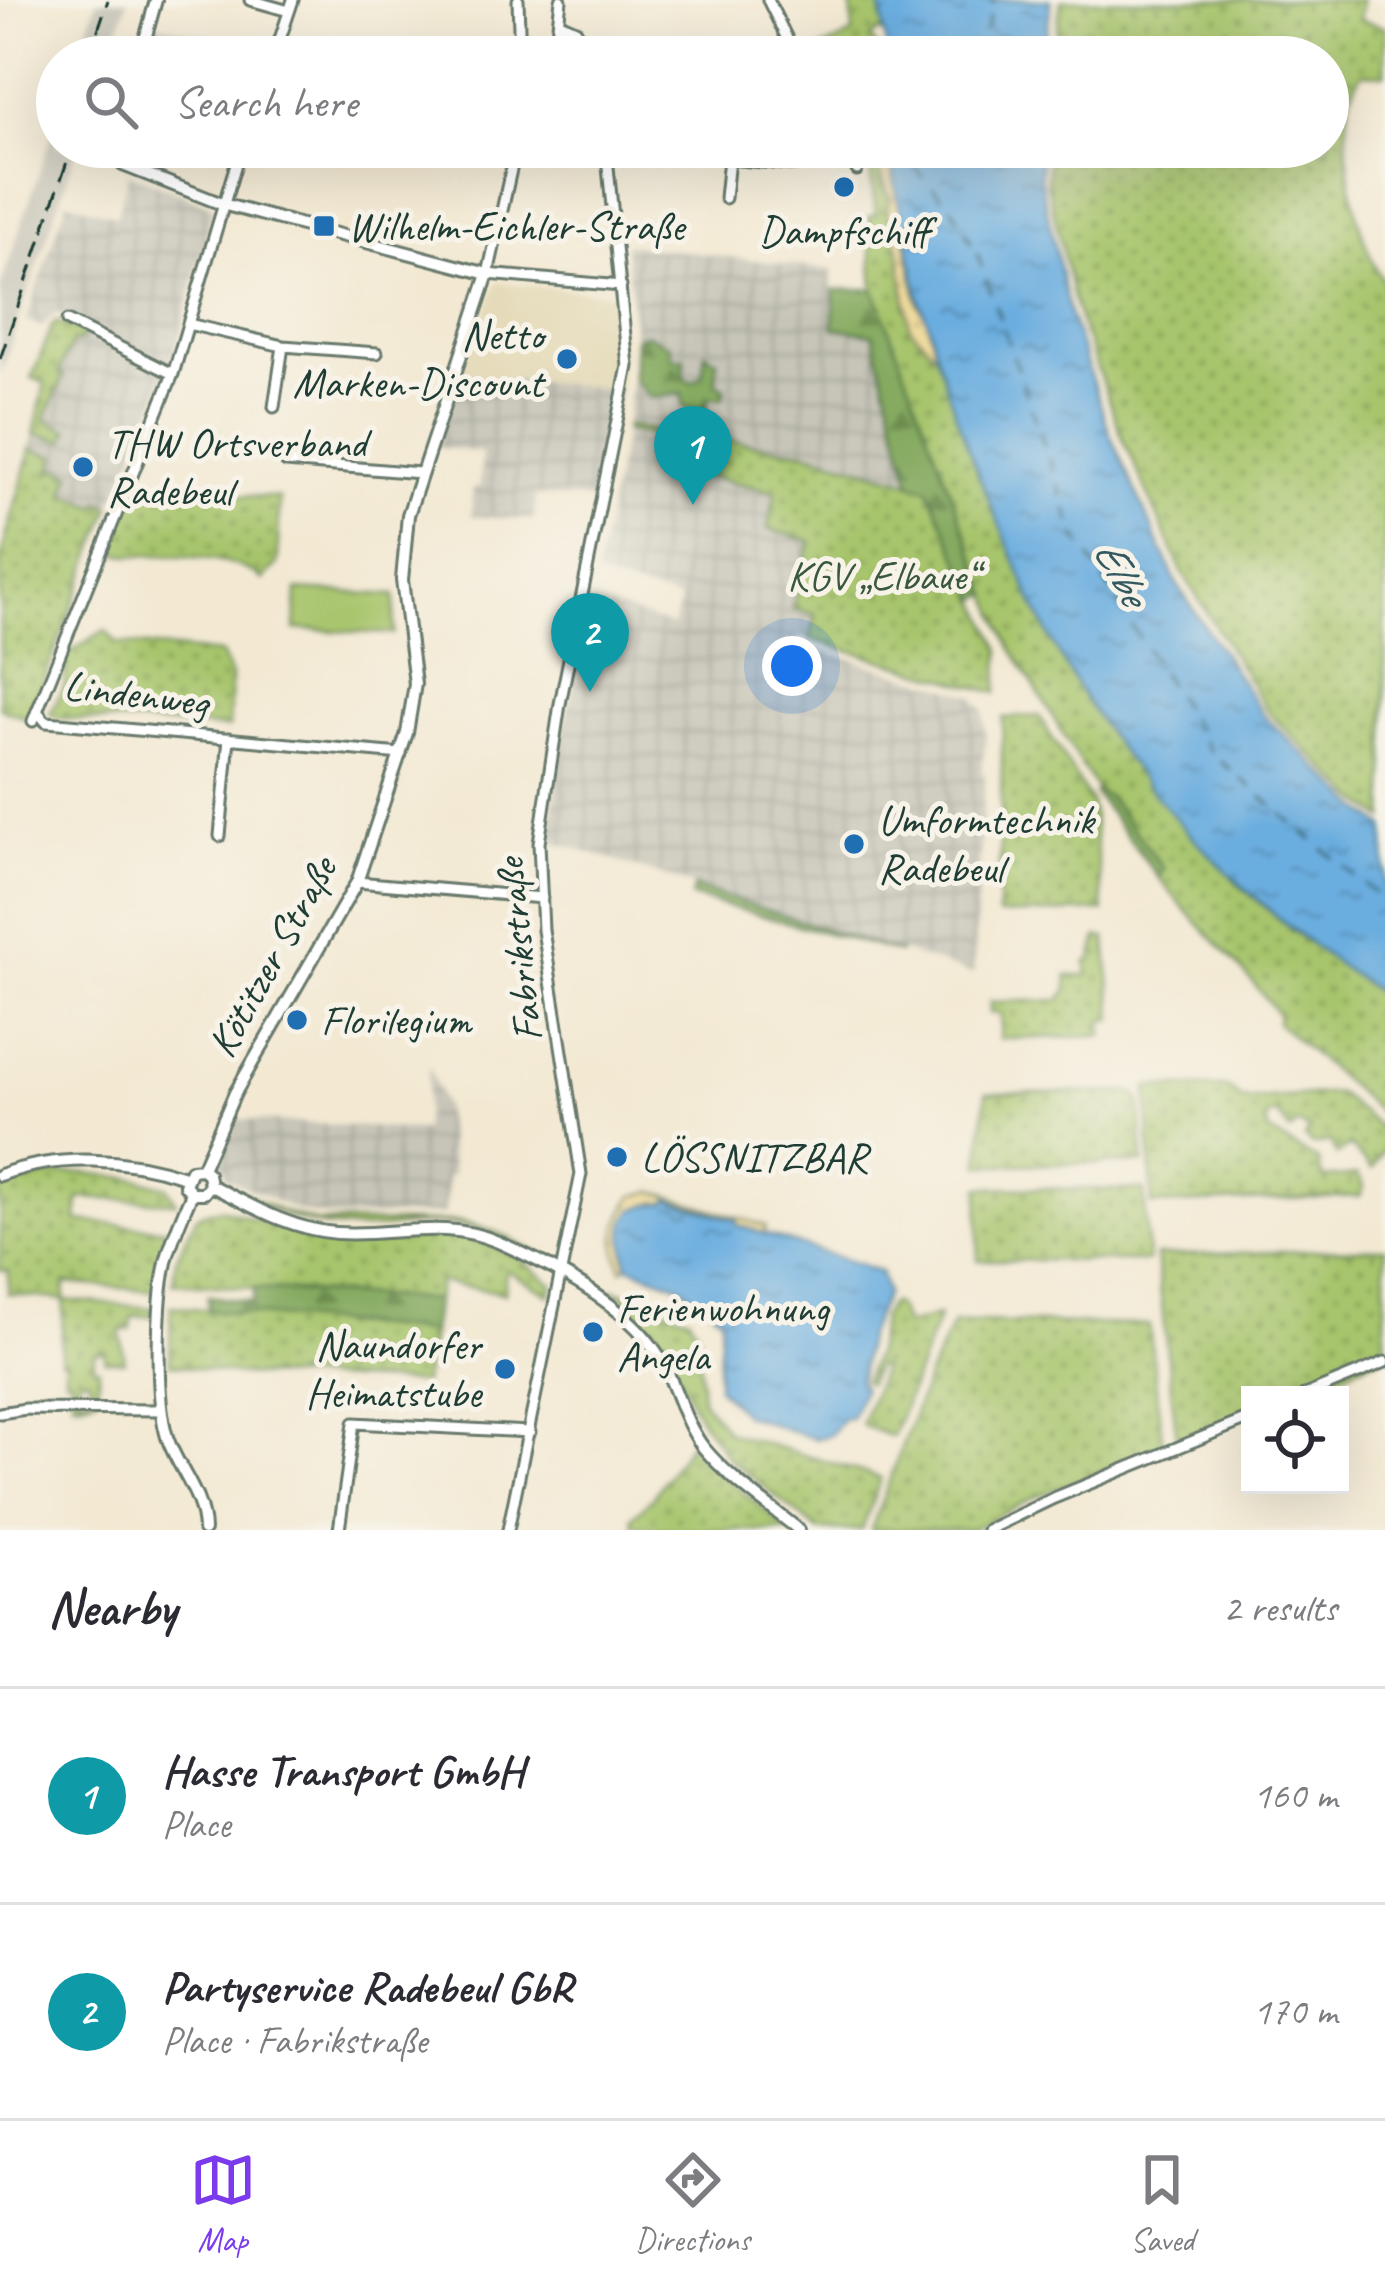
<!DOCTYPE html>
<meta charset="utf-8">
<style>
:root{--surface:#fff;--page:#f7f7f7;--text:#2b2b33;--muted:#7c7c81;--line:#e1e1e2;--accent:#7c3aed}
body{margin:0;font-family:Caveat,sans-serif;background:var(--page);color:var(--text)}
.controls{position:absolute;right:36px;bottom:36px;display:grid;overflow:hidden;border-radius:0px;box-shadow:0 12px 48px #0002}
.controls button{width:108px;height:108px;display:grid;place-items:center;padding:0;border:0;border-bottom:3px solid var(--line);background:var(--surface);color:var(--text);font:60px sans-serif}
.you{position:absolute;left:792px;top:666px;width:42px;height:42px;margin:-30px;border:9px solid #fff;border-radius:50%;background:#1a73e8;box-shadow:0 0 0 18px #1a73e833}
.badge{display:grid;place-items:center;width:78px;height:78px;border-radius:50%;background:var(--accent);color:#fff;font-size:39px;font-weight:700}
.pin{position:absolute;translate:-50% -99px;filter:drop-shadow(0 3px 6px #0008)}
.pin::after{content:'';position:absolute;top:63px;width:42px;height:36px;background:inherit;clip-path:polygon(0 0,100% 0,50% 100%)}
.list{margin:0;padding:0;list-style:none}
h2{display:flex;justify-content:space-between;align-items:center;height:156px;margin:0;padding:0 48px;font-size:51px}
h2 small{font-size:39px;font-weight:400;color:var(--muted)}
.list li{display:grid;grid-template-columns:78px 1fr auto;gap:36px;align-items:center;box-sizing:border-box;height:216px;padding:0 48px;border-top:3px solid var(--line)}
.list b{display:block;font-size:45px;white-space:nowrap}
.list p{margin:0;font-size:39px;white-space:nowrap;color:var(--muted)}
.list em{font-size:39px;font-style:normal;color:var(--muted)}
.icon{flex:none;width:66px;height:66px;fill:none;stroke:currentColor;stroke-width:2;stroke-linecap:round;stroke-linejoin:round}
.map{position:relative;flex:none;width:1385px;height:1530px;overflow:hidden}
.search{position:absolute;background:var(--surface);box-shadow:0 12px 48px #0002;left:36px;right:36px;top:36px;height:132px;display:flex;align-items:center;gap:30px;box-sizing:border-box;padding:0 42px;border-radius:66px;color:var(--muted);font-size:45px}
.sheet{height:588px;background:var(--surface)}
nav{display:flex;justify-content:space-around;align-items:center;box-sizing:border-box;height:168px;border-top:3px solid var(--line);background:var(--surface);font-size:33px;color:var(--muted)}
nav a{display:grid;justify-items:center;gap:6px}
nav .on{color:var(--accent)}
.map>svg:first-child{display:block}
.built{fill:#e5dbba}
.industrial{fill:url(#industrial-grid)}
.railway{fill:#c7c5b8}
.grass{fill:url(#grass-dots);stroke:#638150;stroke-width:3}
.forest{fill:url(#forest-firs);stroke:#52744a;stroke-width:3}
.sand{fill:url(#sand-dots);stroke:#868c69;stroke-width:3}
.pitch{fill:#a7c56c;stroke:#638150;stroke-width:3}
.water{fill:url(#water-ripples);stroke:#44758a;stroke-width:3}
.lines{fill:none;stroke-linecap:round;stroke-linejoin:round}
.ferry{stroke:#32595f;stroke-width:3;stroke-dasharray:15 12;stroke-linecap:butt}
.minor-casing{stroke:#69796c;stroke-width:15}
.tertiary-casing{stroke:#69796c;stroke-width:16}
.minor{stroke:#fff;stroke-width:9}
.tertiary{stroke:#fff;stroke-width:10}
.rail{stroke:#1f3d34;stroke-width:3;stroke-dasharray:18 9;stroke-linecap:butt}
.poi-dot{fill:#1f6fb2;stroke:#f7f3e8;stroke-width:4.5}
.labels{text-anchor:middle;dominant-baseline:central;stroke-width:10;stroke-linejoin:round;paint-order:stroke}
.poi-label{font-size:42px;fill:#1f3d34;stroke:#f7f3e8;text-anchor:start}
.park-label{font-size:42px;fill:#3a583f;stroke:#f7f3e8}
.street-label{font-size:42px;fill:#1f3d34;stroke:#f7f3e8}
.water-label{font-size:45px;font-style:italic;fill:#32595f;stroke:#f7f3e8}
</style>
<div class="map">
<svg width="1385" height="1530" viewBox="0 0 1385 1530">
<defs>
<pattern id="industrial-grid" width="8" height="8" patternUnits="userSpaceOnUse" patternTransform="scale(3)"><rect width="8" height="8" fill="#c7c5b8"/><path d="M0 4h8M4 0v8" fill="none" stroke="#aaaa9f"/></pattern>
<pattern id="grass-dots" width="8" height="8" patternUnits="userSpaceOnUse" patternTransform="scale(3)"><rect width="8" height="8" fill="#a7c56c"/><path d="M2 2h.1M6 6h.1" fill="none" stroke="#87a15a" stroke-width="1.8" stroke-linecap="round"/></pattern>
<pattern id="forest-firs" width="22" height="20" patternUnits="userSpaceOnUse" patternTransform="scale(3)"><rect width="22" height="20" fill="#85aa60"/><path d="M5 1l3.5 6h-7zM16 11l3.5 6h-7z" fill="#6c8c50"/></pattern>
<pattern id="sand-dots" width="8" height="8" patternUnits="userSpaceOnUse" patternTransform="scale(3)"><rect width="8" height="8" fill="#eeda9e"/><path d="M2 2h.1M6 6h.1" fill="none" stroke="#ccbc89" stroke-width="1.8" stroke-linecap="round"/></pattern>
<pattern id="water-ripples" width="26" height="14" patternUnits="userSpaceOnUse" patternTransform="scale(3)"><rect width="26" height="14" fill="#6aaddf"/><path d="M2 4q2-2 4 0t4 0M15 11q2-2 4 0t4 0" fill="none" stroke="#578eb6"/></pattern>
</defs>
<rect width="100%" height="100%" fill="#f7f3e8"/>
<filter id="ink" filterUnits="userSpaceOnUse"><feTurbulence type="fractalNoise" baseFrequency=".00833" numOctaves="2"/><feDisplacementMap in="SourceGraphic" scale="24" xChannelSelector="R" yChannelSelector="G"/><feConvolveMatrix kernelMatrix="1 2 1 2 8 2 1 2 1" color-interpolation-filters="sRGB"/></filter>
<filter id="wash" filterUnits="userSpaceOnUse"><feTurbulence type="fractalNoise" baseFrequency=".004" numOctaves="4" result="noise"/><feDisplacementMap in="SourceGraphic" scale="48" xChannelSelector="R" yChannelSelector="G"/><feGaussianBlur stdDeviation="2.7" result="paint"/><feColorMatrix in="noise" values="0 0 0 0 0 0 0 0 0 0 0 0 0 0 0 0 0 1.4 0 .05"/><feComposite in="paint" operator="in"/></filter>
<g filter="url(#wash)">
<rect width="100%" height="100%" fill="#f3e9d3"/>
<!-- built -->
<path class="built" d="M497,282L616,294L623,347L620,389L460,375Z"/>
<!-- industrial -->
<path class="industrial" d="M155,23L220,40L216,57H179L148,48Z
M128,173L214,207L173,360L105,521L21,483L67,317L56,313L42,326L26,321L67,201L117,216Z
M625,244L832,270L834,327L873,333L911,483L807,452L626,426L635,338Z
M460,375L620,389L597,500L536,496L534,520L471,516L473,488L480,487L482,453L436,447Z
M625,430L653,435L649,463L776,492L811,541L793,607L816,615L810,639L799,637L797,643L962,692L973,696L984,710L986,741L981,772L985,775L973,974L549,840L564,729L590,600L673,626L680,600L595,576Z
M429,1066L443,1104L453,1175H448L444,1214L335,1218L295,1210L227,1178L217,1155L228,1119L423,1130Z"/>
<!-- railway -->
<path class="railway" d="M97,0H128L109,57H78Z
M57,119V147H78L0,376V288Z"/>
<!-- grass -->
<path class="grass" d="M851,0H880L885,35L880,31L870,39L877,46L870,57H816L814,52L853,34Z
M1061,0H1362L1359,20L1385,27V74L1363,73C1328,109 1356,247 1385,283V819L1356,798L1269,713L1183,574L1121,434L1075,308L1047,182L1049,147H1328V57H1054Z
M864,147H888L884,158L877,159L882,185L890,199L887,210L900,252L909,326L936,355L976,470L1045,629L1094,709L1129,762L1240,886L1294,932L1385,998V1117L1277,1023L1278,1015C1243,964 1196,926 1158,877L1164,869L1110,799L1097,791L1011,647L973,557L874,289L869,217L876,214L870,171L863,170L860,157L865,153Z
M57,322L84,332L79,342L73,341L59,373L64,376L45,419L69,431L64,441L34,434L45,383L32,378L52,326Z
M626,426L807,452L928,487L1001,650L997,693L810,639L816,615L793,608L811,541L768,529L776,492L649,463L653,435L625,430Z
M31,449L56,456L50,473L56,468L72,474L65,493L97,507L100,502L111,507L29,719L0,708V559Z
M132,488L279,498L278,564L263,580C235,557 187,555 150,555C135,555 126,557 112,551Z
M105,630L117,643L221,654L231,676L229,728L57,718L50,714L65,684L66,655Z
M1039,716L1091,803L1104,911L998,915L1003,718Z
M1098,937L1106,938L1114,1019L1103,1021V1036L1000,1039L1001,1013H990V1002L1060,1000L1068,989L1067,976L1088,975L1087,962L1092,960Z
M1148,1087H1227L1242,1100L1338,1093L1385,1132V1148L1372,1169L1350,1146L1337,1155L1330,1142L1312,1145L1305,1138L1310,1130L1298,1124L1290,1131L1277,1113L1266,1117L1268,1131L1318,1161L1323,1178L1358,1175L1364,1187L1360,1196L1152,1205Z
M1133,1092L1141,1101L1143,1163L980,1165L986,1093Z
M87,1173L138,1179L167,1187L176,1202L79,1198L77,1221L168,1229L155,1291L65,1283L64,1300L154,1308V1316H132L131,1329L120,1331L125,1361L105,1360V1351L94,1353V1367L99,1368L97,1397L81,1401V1396H91L89,1378L83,1377L78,1382V1401H72L71,1378H65V1360H60L64,1300L8,1294L9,1271L0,1270V1188L54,1174Z
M225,1184L282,1212L316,1223L462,1222L499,1233L552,1261C518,1253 491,1230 456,1225C424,1221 396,1228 364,1229C311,1231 270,1210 224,1187Z
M980,1187L1144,1190L1148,1261L978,1260Z
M221,1208L327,1244L464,1235L516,1256L553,1284L550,1295L506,1270L504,1293L439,1282L436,1300L173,1283L176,1259L197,1215Z
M1385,1248V1355L1288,1395H1250V1411L1177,1440L1156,1256Z
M613,1289L689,1317L698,1332L702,1399L727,1432L881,1478L862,1530H818L729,1459L697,1414L662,1337Z
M891,1303L898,1307L905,1325L939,1316L892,1437L861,1425L882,1368L876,1366L868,1383L864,1381L875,1353L882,1316Z
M171,1306L431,1332L423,1383L240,1375L170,1364Z
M979,1322L1149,1325L1163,1447L1035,1497L970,1530H871L928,1376L953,1323Z
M690,1442L700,1460L703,1458L788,1530H673L634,1525L632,1517L652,1498Z"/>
<!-- forest -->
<path class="forest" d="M874,289L989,594L977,599L928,488L911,483L873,334L834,328V290Z
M646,334L670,345L673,358L685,359L684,376L691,382L702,376L705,353L717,360L716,383L725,388L722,399L708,398L706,413L683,406L682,393L651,398L633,379L635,338Z
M1097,791L1110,799L1164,869L1158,877L1094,793Z
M694,887L901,953L691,897Z
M254,1289L436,1300L431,1332L208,1310V1296L253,1302Z"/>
<!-- sand -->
<path class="sand" d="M878,167H892L918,303L927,319L936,355L909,326L900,252L887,210L890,199Z
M653,1191L766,1226L764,1234L669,1202L653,1203L626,1257L627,1266L622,1269C610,1241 616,1219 634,1196Z"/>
<!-- pitch -->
<path class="pitch" d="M297,590L395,595L394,634L295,629Z"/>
<!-- water -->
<path class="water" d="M880,0H1051L1044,57H888Z
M890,147H1041L1040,178L1069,313L1112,438L1177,584L1264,716L1361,809L1385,827V997C1245,905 1118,778 1044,625C1029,595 1017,564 1003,533C973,464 945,393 927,319C918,303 918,290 914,272C905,230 894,191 890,147Z
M669,1199L736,1220L737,1225L880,1271L886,1293L866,1338L859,1382L863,1389L851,1418H844L830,1435L815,1439L744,1415L717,1387L721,1317L680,1285L627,1266C623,1228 615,1205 665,1203Z"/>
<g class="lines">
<!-- ferry -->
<path class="ferry" d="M979,57L994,0
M924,147L910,162L954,210L977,253L1076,536L1211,753L1385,902"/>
</g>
</g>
<g filter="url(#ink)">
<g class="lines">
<defs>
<path id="minor" d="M250,0L289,11
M518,0L520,57
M768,0L796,57
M560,23L576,30L584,57
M274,57L293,0
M545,57L557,34L561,0
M516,147L488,274L621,286
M844,147L857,170
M725,198L729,159L795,165L846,153
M67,321L173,374
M188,324L283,346L377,353
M274,407L283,346
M286,462L420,473
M37,711L46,722L59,723L401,754
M33,721L173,374L241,147
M220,836L229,738
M357,882L542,898
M1305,1395L1385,1362
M0,1413L26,1409L161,1410
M339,1530L354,1423L530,1432
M508,1530L581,1174L543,930L539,843L560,704L628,366L606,147
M987,1530L1054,1498L1250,1418"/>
<path id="tertiary" d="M140,57L156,0
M116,147L123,165L222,204L488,274L408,515L402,580L415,684L407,733L357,882L235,1093L202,1169
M0,1175C60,1153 126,1158 185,1177
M210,1185C250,1205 291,1230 337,1233C393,1237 443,1218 498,1242C555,1267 635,1308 664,1365C678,1393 684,1421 703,1447C729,1479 767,1504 799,1530
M192,1193L185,1185L191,1170L202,1169L208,1174L210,1185L204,1193H192C182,1216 172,1238 166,1262C157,1303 155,1398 167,1437C178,1470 203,1493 204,1530"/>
</defs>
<!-- minor casing -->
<use href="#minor" class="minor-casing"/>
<!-- tertiary casing -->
<use href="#tertiary" class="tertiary-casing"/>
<!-- minor -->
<use href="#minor" class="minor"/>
<!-- tertiary -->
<use href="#tertiary" class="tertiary"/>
<!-- rail -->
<path class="rail" d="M89,57L108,0
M0,359L72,147"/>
</g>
</g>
<!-- markers -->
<g class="poi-dot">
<circle cx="844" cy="187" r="12"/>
<rect x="312" y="214" width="24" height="24" rx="6"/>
<circle cx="567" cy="359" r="12"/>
<circle cx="83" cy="467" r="12"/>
<circle cx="854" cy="844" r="12"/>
<circle cx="297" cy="1020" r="12"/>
<circle cx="617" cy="1157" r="12"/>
<circle cx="593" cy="1332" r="12"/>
<circle cx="505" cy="1369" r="12"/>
</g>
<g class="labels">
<!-- poi labels -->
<g class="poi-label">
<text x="348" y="226">Wilhelm-Eichler-Straße</text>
<text x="844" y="231" text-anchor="middle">Dampfschiff</text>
<text x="543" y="335" text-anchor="end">Netto<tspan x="543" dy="48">Marken-Discount</tspan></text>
<text x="107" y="443">THW Ortsverband<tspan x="107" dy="48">Radebeul</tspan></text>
<text x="878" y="820">Umformtechnik<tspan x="878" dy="48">Radebeul</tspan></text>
<text x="321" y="1020">Florilegium</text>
<text x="641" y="1157">LÖSSNITZBAR</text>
<text x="617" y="1308">Ferienwohnung<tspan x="617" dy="48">Angela</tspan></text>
<text x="481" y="1345" text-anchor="end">Naundorfer<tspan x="481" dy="48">Heimatstube</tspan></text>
</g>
<!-- park labels -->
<g class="park-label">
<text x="882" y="576">KGV „Elbaue“</text>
</g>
<!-- street labels -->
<g class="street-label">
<text transform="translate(136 694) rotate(7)">Lindenweg</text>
<text transform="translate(519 950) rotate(-96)">Fabrikstraße</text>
<text transform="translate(272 957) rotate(-61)">Kötitzer Straße</text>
</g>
<!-- water labels -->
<g class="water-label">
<text transform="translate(1121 572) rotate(62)">Elbe</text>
</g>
</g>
</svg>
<div class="controls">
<button><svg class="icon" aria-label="locate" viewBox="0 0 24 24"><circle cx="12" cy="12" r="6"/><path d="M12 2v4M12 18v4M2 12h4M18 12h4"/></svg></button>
</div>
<div class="you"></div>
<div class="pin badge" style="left:693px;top:505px;background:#0f9aa8">1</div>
<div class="pin badge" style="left:590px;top:692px;background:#0f9aa8">2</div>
<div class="search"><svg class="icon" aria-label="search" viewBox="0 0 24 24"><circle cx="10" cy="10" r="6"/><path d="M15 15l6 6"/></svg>Search here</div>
</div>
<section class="sheet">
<h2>Nearby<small>2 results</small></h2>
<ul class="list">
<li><span class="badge" style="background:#0f9aa8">1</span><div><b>Hasse Transport GmbH</b><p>Place</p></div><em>160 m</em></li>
<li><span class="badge" style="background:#0f9aa8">2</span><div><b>Partyservice Radebeul GbR</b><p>Place · Fabrikstraße</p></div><em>170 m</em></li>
</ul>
</section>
<nav>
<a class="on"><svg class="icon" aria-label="map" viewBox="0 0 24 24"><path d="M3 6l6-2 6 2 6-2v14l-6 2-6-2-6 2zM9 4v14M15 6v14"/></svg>Map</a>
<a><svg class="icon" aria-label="directions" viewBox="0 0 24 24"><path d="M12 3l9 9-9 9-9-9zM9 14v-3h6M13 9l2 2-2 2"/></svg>Directions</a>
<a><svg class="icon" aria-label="saved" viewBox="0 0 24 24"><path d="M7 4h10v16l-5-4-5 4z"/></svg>Saved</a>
</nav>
